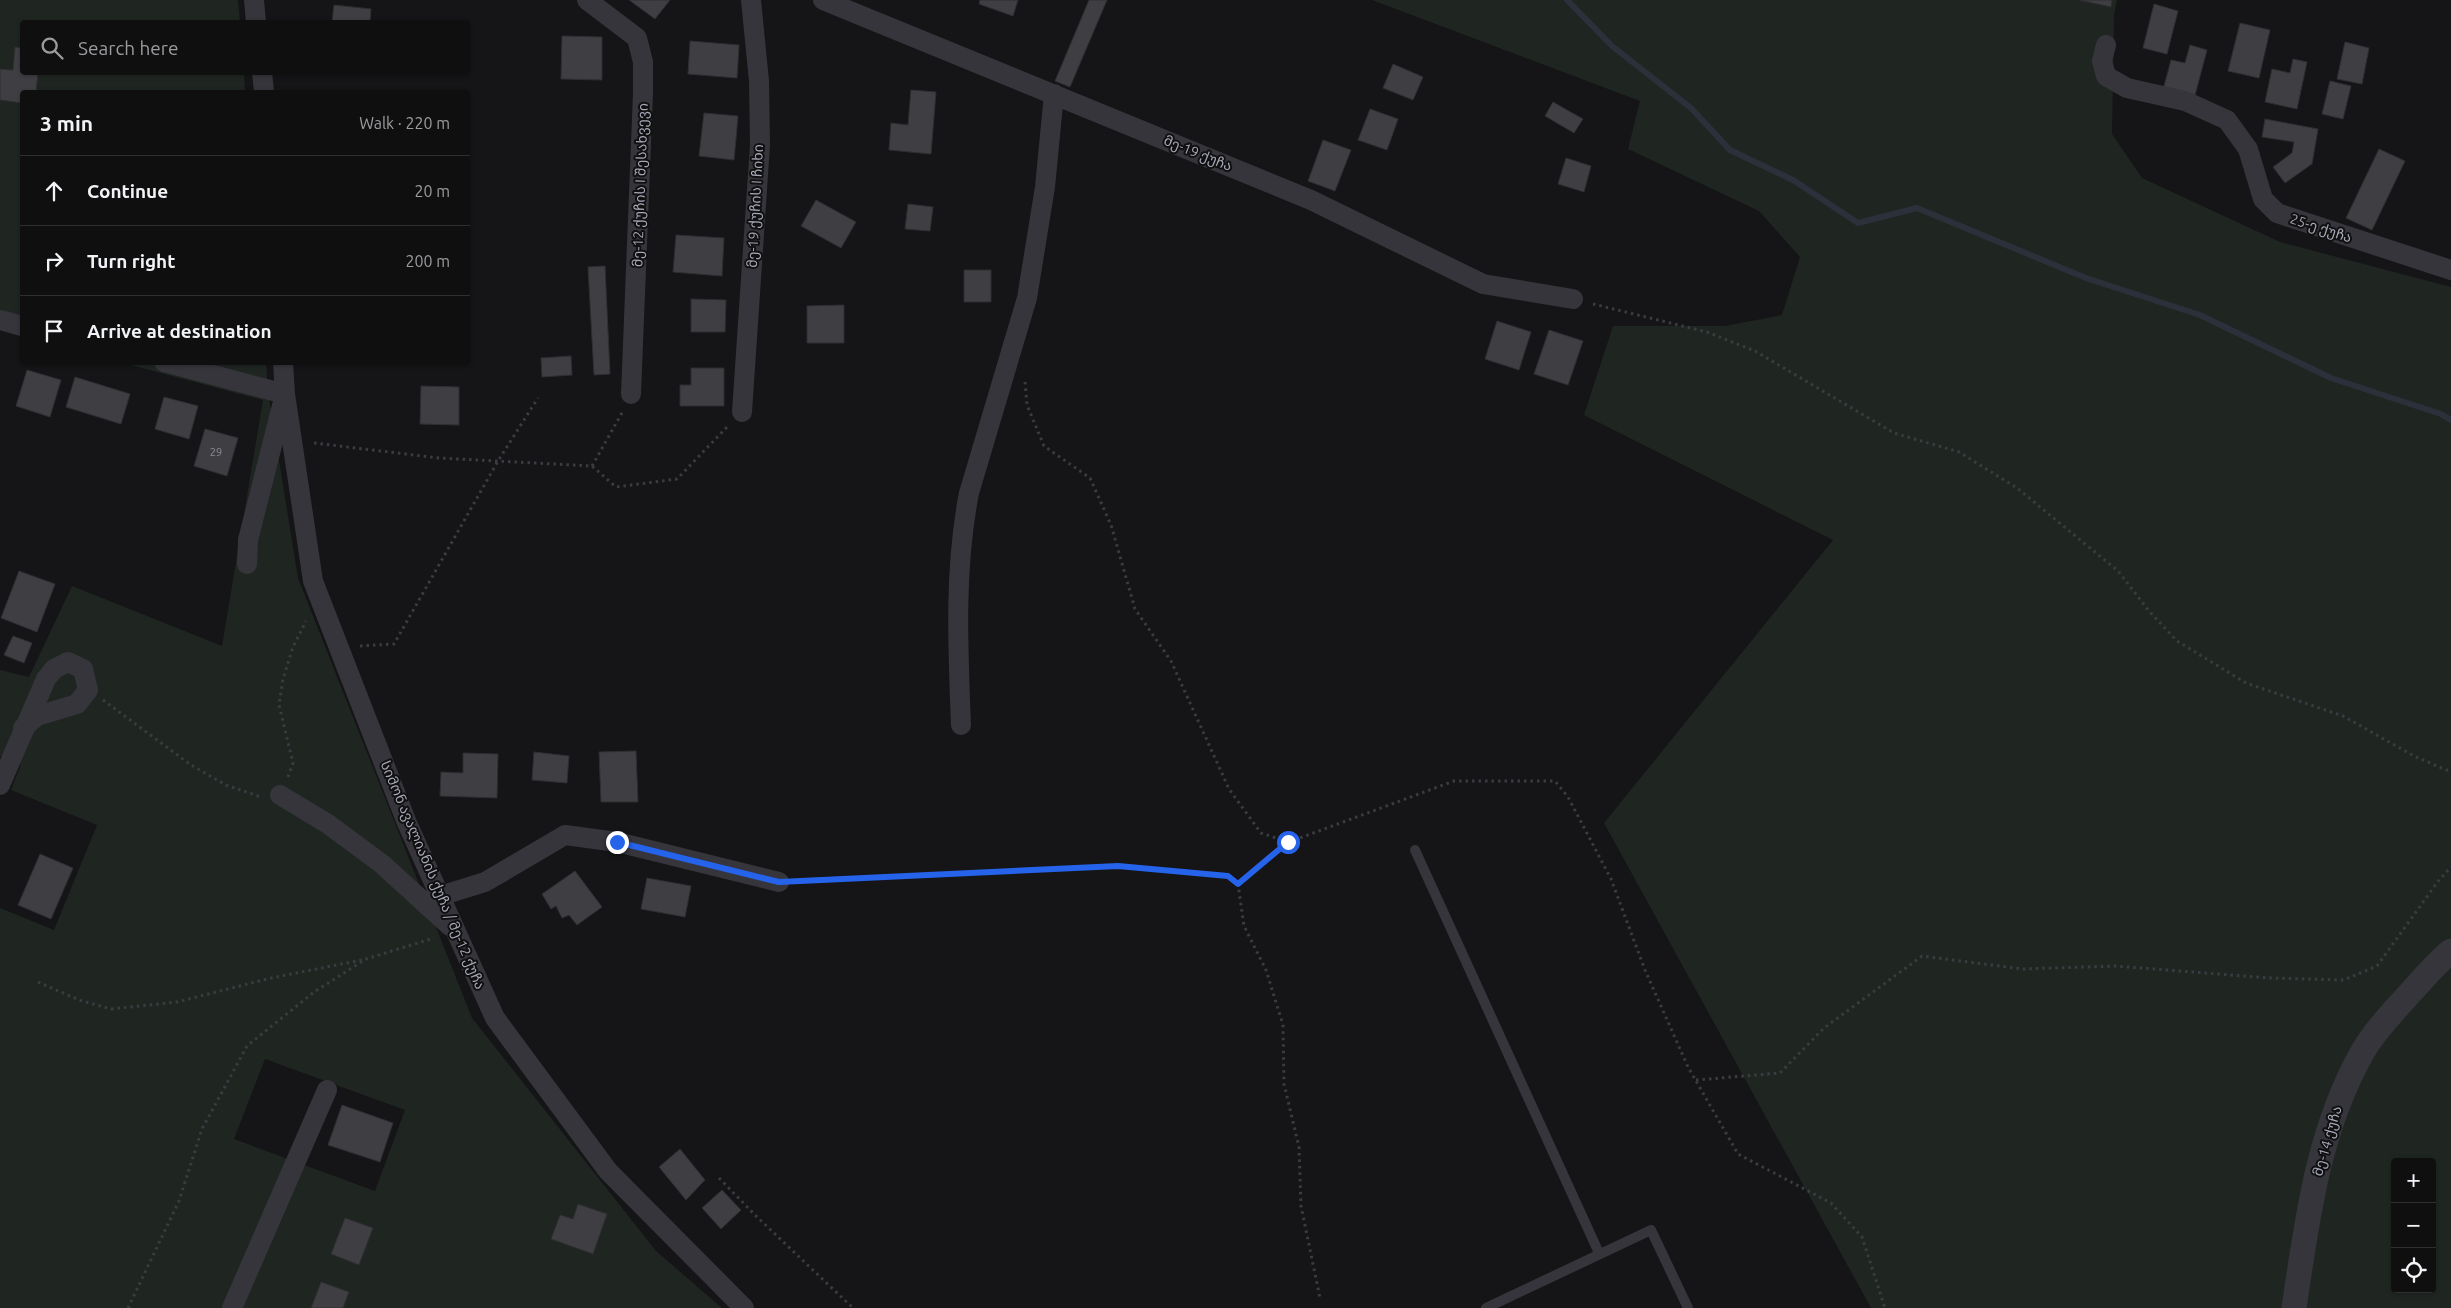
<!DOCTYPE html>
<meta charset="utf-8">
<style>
:root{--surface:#100f10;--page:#191819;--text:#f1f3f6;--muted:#9c9c9f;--line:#302f30}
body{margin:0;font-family:Ubuntu,"Noto Sans Georgian",sans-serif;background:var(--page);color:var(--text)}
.controls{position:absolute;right:15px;bottom:15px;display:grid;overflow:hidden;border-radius:5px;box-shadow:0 1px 4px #0004}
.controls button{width:45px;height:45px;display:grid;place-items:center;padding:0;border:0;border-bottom:1px solid var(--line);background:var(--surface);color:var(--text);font:25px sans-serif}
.stop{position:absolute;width:15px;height:15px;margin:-11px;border:4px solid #2563eb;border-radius:50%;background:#fff}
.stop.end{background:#2563eb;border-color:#fff;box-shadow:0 1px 5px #0008}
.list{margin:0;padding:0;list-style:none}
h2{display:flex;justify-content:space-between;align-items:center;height:65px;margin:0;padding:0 20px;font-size:21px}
h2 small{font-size:16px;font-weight:400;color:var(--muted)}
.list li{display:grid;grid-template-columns:32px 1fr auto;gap:15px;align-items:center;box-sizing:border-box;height:70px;padding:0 20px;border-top:1px solid var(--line)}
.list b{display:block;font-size:19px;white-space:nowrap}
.list em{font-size:16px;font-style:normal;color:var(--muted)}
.icon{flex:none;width:28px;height:28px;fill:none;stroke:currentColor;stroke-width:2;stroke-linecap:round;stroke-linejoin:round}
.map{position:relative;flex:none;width:2451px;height:1308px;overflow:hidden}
.search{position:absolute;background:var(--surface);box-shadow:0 1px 4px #0004;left:20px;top:20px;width:450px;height:55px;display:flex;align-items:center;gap:12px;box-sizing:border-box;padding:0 18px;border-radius:5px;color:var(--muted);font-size:19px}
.panel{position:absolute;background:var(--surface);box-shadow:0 1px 4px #0004;left:20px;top:90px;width:450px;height:275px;border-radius:5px}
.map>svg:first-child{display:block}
.green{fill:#1f2621;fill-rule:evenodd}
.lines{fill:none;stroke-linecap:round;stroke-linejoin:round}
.stream{stroke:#2b303a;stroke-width:6}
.building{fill:#3f3e43;stroke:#2f2e32}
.path{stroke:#3b3c42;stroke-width:3;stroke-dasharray:2.5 4;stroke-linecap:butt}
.service{stroke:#36353b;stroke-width:10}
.minor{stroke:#36353b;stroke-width:20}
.tertiary{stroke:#36353b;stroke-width:25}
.route{stroke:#2563eb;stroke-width:6}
.labels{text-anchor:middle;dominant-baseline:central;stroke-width:4;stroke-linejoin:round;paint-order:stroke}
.number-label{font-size:11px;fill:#8c8e9a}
.street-label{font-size:14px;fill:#a6a8b7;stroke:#101011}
</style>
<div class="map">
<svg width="2451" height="1308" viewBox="0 0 2451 1308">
<rect width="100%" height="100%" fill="#151416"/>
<!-- green -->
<path class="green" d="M0,0H238L240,22H22V72L244,73L245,92H22V336L0,330Z
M1372,0H2117L2114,15L2112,134L2142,178L2280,242L2451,287V1308H1871L1604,823L1833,540L1584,415L1613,326H1725L1782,315L1800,257L1759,211L1628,149L1640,101ZM2395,1162H2432V1289H2395Z
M123,363H266L268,392L298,578L472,1018L656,1251L722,1308H0V908L54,930L97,825L11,790L21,764L0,756V670L29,677L72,586L222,646L263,400ZM265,1059L405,1110L375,1191L234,1139Z"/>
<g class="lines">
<!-- stream -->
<path class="stream" d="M1567,0L1612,46L1691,108L1730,150L1793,180L1858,223L1917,208L2086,278L2200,315L2331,378L2441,414L2451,420"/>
</g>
<!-- building -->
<path class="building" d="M629,0H670L655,19Z
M980,0H1018L1013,16L979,4Z
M1089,0H1107L1070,87L1055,81Z
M2079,0H2112L2111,7Z
M2154,4L2178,11L2167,54L2143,48Z
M334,5L371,9L370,22H332Z
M2240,23L2270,30L2259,78L2228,71Z
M562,36L602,37V80L561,79Z
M690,41L739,45L737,78L688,74Z
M2345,42L2369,48L2362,84L2337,79Z
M2190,45L2207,50L2194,99L2163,90L2171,60L2185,63Z
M15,47L22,48V72H38L36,92H22V103L0,100V69L13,70Z
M2293,59L2307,62L2297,109L2265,102L2272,69L2290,73Z
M1393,64L1423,77L1413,100L1383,88Z
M2330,81L2351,86L2343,119L2322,114Z
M911,90L936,92L931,154L889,150L891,123L908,125Z
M1553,102L1583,119L1574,133L1545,116Z
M1370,109L1398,119L1387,150L1358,140Z
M704,113L738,116L734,160L699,156Z
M2265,119L2318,129L2312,164L2285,183L2273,167L2292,153L2294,142L2262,137Z
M1323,140L1351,150L1335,191L1308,181Z
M2379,149L2405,161L2372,230L2346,218Z
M1566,158L1591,166L1584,192L1558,184Z
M816,200L856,222L841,248L801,226Z
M908,204L933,207L930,231L905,229Z
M676,235L724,238L722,276L673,272Z
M605,266L610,374L594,375L588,267Z
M964,270H991V302H964Z
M691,299L726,300L725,332H691Z
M844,305V343H807V306Z
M1497,321L1531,332L1519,370L1485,359Z
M1549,330L1583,341L1568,385L1534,374Z
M571,356L572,375L542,377L541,358Z
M691,368H724V406H680V385H691Z
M27,370L61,380L50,417L16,406Z
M75,377L130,394L121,424L66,407Z
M421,386L459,387V425L420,424Z
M164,397L198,406L189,439L155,429Z
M205,429L238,438L227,476L194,466Z
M19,571L55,584L37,632L1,618Z
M13,636L32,643L24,663L4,655Z
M636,751L638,802H601L599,752Z
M534,752L569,756L567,783L532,780Z
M463,753L498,754L497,798L440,796L441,772L463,773Z
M40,854L73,868L51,919L18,905Z
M575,871L602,907L577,925L569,915L562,918L556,906L551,909L542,894Z
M647,878L691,886L685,917L641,909Z
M342,1105L393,1123L380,1162L328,1145Z
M680,1149L705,1180L686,1200L659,1167Z
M722,1190L741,1210L721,1229L702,1208Z
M578,1204L607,1214L593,1254L551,1239L560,1215L573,1219Z
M345,1218L373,1228L359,1265L331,1254Z
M321,1282L349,1292L343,1308H311Z"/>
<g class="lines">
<!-- path -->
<path class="path" d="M1593,304L1707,332L1755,351L1894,433L1959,452L2017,488L2118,571L2149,611L2177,641L2246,683L2343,716L2414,756L2451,772
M1025,382L1027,405L1044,446L1090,478L1111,525L1135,609L1171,661L1229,789L1261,833L1288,842
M314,443L439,458L592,466L616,487L677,479L728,426
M592,466L623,411
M360,646L394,644L498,461L538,398
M103,700L191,765L226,785L261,797
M288,777L293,763L279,705L283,679L293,647L306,621
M799,881L1118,866L1228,876L1238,884L1244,926L1266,970L1283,1025L1284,1084L1299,1147L1301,1206L1320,1298
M1238,884L1289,842L1454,781H1555L1568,797L1611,879L1645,970L1688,1067L1738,1154L1831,1203L1862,1237L1885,1308
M38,982L79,1000L111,1009L177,1002L271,978L362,960
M1696,1080L1780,1073L1824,1028L1922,956L2022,969L2115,966L2270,978L2344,980L2377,966L2439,880L2451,867
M719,1178L757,1217L853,1308
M128,1308L179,1201L202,1129L247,1046L314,992L366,959L434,938"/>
<!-- service -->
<path class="service" d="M1415,850L1599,1253
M1486,1308L1651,1230L1688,1308"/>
<!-- minor -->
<path class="minor" d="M254,0L256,22
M587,0L637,38L643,62V93L631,394
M823,0L1311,200L1483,284L1573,299
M2106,45L2102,61L2106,76L2127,88L2185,101L2227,120L2248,149L2263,199L2277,213L2451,270
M262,72L264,92
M0,320L22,326
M164,362L285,394L248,540L247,564
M283,362L285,394L313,581L407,823L495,1018L608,1171L744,1308
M742,412L760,145L759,81L751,0
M961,725C958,648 954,570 969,493L1027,298L1045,187L1054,94
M0,785L46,679L54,669L68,662L83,669L88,690L77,704L37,716L23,728
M280,795L328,824L382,864L450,926
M440,896L485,882L565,835L617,842L779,882
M232,1308L327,1090"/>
<!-- tertiary -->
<path class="tertiary" d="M2294,1308C2307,1220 2318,1130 2363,1051C2376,1029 2394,1011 2411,992C2424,978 2436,963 2451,951"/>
</g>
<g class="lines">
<!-- route -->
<path class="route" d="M617,842L779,882L1118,866L1228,876L1238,884L1288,842"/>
</g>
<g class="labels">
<!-- number labels -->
<g class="number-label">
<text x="216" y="452">29</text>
</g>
<!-- street labels -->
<g class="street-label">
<text transform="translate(1198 153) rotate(22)">მე-19 ქუჩა</text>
<text transform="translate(640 185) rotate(-88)">მე-12 ქუჩის I შესახვევი</text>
<text transform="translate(755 206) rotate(-87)">მე-19 ქუჩის I ჩიხი</text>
<text transform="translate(2321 228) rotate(18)">25-ე ქუჩა</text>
<text transform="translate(433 875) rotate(67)">სიმონ ავალიანის ქუჩა / მე-12 ქუჩა</text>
<text transform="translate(2327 1141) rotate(-74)">მე-14 ქუჩა</text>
</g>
</g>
</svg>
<div class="controls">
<button>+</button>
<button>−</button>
<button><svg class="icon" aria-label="locate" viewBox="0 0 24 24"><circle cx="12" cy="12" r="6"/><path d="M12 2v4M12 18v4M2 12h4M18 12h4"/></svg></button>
</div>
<div class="stop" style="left:1288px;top:842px"></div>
<div class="stop end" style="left:617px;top:842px"></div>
<div class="search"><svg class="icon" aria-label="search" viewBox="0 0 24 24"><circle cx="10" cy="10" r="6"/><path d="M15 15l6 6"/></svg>Search here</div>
<section class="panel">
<h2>3 min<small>Walk · 220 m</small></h2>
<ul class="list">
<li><svg class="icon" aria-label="ahead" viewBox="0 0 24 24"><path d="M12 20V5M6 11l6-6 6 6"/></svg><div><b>Continue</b></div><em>20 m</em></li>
<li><svg class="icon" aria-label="right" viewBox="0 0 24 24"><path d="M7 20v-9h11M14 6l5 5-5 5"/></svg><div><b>Turn right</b></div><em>200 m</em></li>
<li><svg class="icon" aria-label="arrive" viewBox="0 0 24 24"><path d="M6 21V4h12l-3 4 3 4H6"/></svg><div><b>Arrive at destination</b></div></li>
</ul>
</section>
</div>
